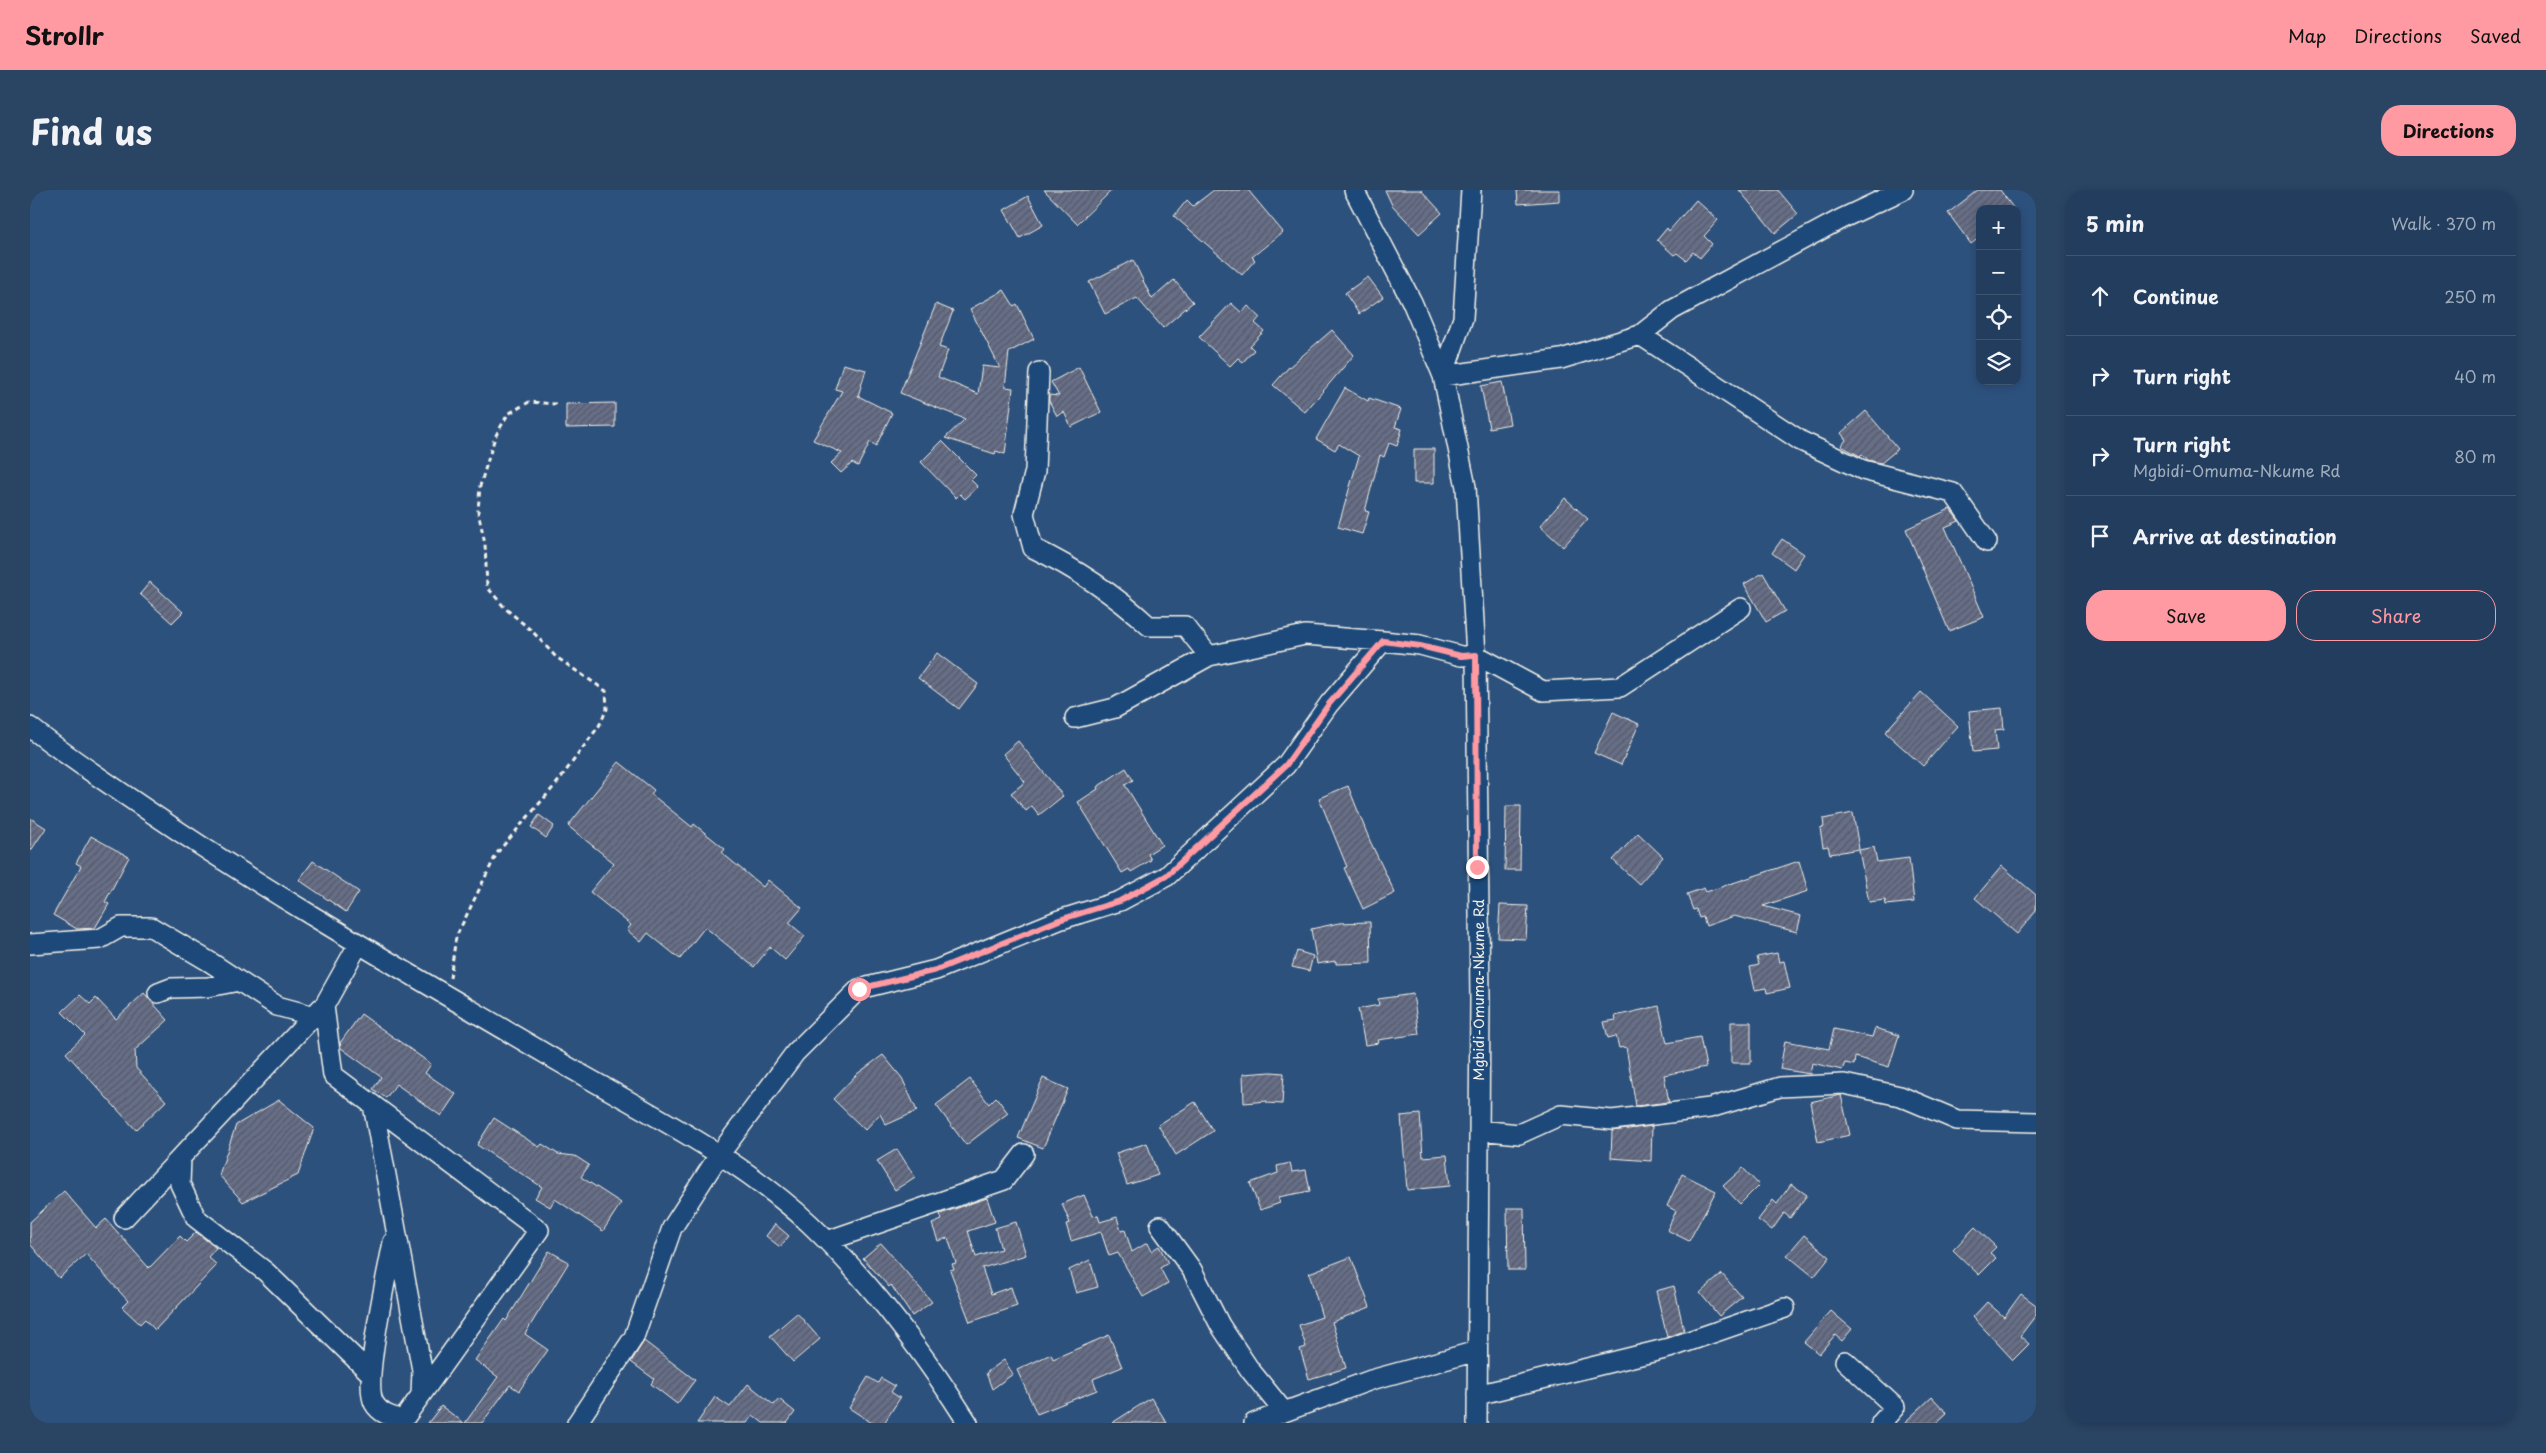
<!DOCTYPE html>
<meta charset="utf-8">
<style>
:root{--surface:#223d5e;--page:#2a4464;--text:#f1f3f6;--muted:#a2aebc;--line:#3f5673;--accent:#ff9aa2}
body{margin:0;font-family:"Playpen Sans",sans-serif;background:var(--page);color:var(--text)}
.controls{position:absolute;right:15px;top:15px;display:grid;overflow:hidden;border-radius:10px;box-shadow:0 2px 8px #0003}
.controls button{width:45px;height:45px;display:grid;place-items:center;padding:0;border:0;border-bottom:1px solid var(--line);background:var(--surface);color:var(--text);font:25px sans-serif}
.stop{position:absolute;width:15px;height:15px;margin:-11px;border:4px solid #ff9aa2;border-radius:50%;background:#fff}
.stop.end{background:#ff9aa2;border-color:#fff;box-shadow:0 1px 5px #0008}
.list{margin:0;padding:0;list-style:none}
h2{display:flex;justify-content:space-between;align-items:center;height:65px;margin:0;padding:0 20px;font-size:21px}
h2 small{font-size:16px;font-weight:400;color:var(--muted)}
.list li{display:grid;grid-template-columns:32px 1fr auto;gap:15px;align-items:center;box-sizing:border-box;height:80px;padding:0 20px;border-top:1px solid var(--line)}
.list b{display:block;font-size:19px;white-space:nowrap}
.list p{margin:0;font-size:16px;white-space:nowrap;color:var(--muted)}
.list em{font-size:16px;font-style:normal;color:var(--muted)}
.actions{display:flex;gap:10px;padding:15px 20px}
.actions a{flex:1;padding:11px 0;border:1px solid var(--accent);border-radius:20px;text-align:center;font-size:18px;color:var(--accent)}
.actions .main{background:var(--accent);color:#111}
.icon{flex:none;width:28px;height:28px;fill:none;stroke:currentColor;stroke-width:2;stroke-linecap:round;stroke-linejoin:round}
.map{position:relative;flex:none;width:2006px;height:1233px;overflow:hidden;border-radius:20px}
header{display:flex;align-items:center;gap:30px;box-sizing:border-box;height:70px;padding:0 25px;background:var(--accent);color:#111}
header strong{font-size:24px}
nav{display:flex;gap:28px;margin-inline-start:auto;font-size:18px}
.intro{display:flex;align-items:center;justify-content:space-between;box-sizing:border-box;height:120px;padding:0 30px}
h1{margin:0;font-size:35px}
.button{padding:12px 22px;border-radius:20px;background:var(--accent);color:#111;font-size:18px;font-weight:700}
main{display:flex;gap:30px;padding:0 30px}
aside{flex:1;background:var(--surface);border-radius:20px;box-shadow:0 2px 8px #0003}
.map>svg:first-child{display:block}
.building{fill:url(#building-hatch);stroke:#f4f1e8}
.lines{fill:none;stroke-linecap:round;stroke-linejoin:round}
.minor-casing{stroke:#f4f1e8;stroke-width:22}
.path{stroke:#f4f1e8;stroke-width:3;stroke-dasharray:5 4;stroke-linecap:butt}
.minor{stroke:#1f4a7a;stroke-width:19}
.route{stroke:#ff9aa2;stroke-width:6}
.labels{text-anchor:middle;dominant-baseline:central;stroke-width:5;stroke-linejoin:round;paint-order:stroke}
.street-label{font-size:14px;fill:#f4f1e8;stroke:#1f4a7a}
</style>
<header>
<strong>Strollr</strong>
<nav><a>Map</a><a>Directions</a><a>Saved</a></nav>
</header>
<div class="intro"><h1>Find us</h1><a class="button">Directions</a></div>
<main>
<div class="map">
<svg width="2006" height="1233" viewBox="0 0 2006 1233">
<defs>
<pattern id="building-hatch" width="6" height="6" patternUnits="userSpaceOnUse" patternTransform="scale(1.25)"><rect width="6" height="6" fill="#666e88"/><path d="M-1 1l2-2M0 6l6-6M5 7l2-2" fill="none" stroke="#565964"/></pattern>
</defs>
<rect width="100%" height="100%" fill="#2d517d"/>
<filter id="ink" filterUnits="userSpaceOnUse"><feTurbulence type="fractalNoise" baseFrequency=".02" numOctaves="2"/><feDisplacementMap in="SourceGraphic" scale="10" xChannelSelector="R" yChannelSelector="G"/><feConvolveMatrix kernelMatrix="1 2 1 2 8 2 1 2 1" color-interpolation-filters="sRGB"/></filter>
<g filter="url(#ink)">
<!-- building -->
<path class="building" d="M1014,0H1082L1047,34Z
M1184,0H1218L1253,42L1222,67L1225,70L1212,85L1144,26L1157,10L1163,16Z
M1355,0H1391L1412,23L1389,44L1362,15Z
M1487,0H1529V11L1488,14Z
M1709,0H1748L1768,24L1745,43Z
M1948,0H1970L1984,19H1950V47L1941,54L1918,23Z
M998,6L1013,35L990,48L974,20Z
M1666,10L1688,30L1674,46L1682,54L1670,68L1663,62L1656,70L1647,63L1644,65L1627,50L1637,38L1639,41Z
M1103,70L1122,109L1144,90L1163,112L1133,138L1107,108L1075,124L1059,92Z
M1338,87L1353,107L1329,124L1315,103Z
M974,100L984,116L987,114L1004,149L979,162L975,197L983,198L975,264L966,261L965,264L915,248L935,229L870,203L906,114L923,121L909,157L918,160L908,187L948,204L952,176L970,178L940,119Z
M1201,113L1212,123L1218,116L1230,127L1225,133L1234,141L1220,156L1224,160L1213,172L1208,168L1200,176L1169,147Z
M1302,140L1324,165L1275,222L1243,195L1258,178Z
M813,174L836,180L828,206L862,223L846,256L840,252L828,276L822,273L811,283L801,273L812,263L783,250L812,201L805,199Z
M1049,177L1071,222L1041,237L1034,222L1027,226L1019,211V205L1029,206L1021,192Z
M1472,192L1480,234L1459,238L1451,196Z
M1315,198L1338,211L1339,208L1371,219L1365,237L1372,239L1367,256L1359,253L1354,267L1350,265L1335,321L1339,322L1332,344L1308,337L1329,266L1309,254L1305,260L1286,249Z
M585,213V237L536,238V214Z
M1836,221L1868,259L1851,273L1838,270L1832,264L1830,266L1811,256L1816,250L1811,243Z
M912,251L946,285L941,290L948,297L935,309L930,304L926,308L891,272Z
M1384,259H1404V293H1384Z
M1535,308L1558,329L1533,357L1510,336Z
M1920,319L1929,331L1915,337L1954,427L1919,441L1876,339Z
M1752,349L1774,364L1764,379L1742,363Z
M1733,383L1755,421L1736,432L1714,394Z
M120,392L153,422L142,433L110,404Z
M907,463L948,494L929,519L888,488Z
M1891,502L1928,536L1893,576L1855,542Z
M1972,518L1974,539L1965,540L1967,560L1943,562L1939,521Z
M1583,522L1609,534L1591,575L1564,563Z
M988,551L1033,606L1009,625L1002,616L996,621L981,603L995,592L973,564Z
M589,572L624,600L621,604L662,637L664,634L695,659L692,663L733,697L738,690L772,718L759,733L775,746L755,770L740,757L724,777L675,737L650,769L618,743L611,752L597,740L601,735L560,702L584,673L538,636Z
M1096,578L1103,590L1095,595L1132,655L1118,664L1121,670L1101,682L1099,679L1092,683L1048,612L1068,599L1067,597Z
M1318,596L1340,651L1365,703L1333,719L1314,678L1317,677L1289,608Z
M1476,616H1491L1490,680H1475Z
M1823,623L1829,659L1800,664L1798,656L1793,657L1790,638L1794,637L1793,629Z
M509,625L524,636L516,648L501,637Z
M0,628L16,638L0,662Z
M1608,643L1633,667L1609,694L1583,670Z
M61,646L99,667L75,712L79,714L65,738L47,739L23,725L51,676L46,673Z
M1844,657L1847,672L1879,668L1884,712L1856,715L1855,710L1839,712L1829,660Z
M283,671L329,702L316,722L269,690Z
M1769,671L1778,701L1733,716L1771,726L1767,742L1704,726L1676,736L1673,727L1669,728L1666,719L1663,720L1657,704L1674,698L1676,702Z
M1972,676L2006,705V721L1987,744L1945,708Z
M1470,715L1498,716L1496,749L1468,748Z
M1340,732L1341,773L1306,774V771L1287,774L1281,739L1309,733Z
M1267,761L1283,766L1279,781L1262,777Z
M1747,763L1749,772L1754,771L1760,798L1737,803L1736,798L1725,800L1720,777L1729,775L1727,767Z
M114,803L138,830L105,860L106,878L136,911L106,940L36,863L55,845L32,822L50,805L60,814L66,808L86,829Z
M1383,804L1389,844L1348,850L1349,853L1335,855L1328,819L1349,815L1348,809Z
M1629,816L1637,853L1670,847L1676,877L1634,885L1639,912L1606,916L1596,857L1589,858L1586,846L1578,848L1574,832L1586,830L1585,826Z
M331,824L401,874L395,883L426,904L411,926L366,894L356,908L343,899L351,887L311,858L310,853Z
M1701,832H1721V873H1701Z
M1845,838L1869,845L1859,877L1825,867L1824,875L1815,873L1812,880L1782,873L1780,884L1750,879L1755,851L1799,859L1804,839L1842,847Z
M853,865L872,888L887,921L856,935L850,924L835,940L803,909L827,884Z
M1241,882L1254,883L1252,914L1237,913V911L1214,913L1213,884Z
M1013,888L1038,899L1013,958L988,948Z
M940,889L959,914L966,907L978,923L936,955L906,915Z
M1811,905L1820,945L1788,952L1780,912Z
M249,910L284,938L268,985L213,1012L189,985L206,935Z
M1165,912L1183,941L1146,965L1128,935Z
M1390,924L1393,967L1417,965L1420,996L1377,1000L1371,926Z
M464,928L509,957L512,954L528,964L545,966L559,975L551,987L591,1013L573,1041L525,1009L520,1017L505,1008L512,997L447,955Z
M1622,936L1621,971L1581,968L1582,941Z
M1117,953L1128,985L1097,995L1086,963Z
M867,959L885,987L865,1000L847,971Z
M1260,973L1262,982L1276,980L1280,1001L1248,1007L1250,1013L1230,1020L1220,993L1248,983L1247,976Z
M1713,978L1729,995L1710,1014L1693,996Z
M1652,984L1686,1001L1659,1051L1637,1040L1646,1021L1637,1016Z
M1761,994L1777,1005L1760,1028L1754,1023L1742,1040L1728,1030L1743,1010L1747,1014Z
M34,1001L66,1038L76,1029L119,1078L150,1046L156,1052L166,1042L186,1058L178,1067L187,1075L125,1140L115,1129L110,1134L92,1117L98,1111L56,1064L29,1088L0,1054V1032Z
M1054,1005L1063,1026L1068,1025L1070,1032L1087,1027L1091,1041L1095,1040L1102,1062L1117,1053L1121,1061L1129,1056L1138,1073L1130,1078L1138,1093L1113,1107L1088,1063L1079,1066L1071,1042L1041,1051L1036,1034L1040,1033L1032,1014Z
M957,1008L965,1032L938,1041L946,1067L971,1059L965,1038L986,1032L996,1065L952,1078L961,1104L981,1097L987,1116L940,1132L920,1080L924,1079L922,1074L926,1073L918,1048L908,1051L902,1034L912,1030L910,1024Z
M1477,1018H1494L1495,1080H1478Z
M745,1034L759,1046L750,1057L736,1046Z
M1945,1037L1966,1057L1960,1063L1966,1068L1949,1085L1923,1060Z
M1774,1045L1800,1067L1784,1087L1757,1065Z
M851,1053L902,1112L882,1126L861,1095L859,1097L833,1068Z
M519,1061L539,1072L495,1144L518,1160L489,1201L480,1195L452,1233H435L468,1187L445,1170L474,1129L476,1131Z
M1321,1067L1340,1117L1302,1132L1316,1178L1279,1189L1270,1159L1276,1157L1269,1135L1292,1127L1279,1083Z
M1060,1070L1068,1097L1046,1103L1039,1080Z
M1692,1084L1712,1107L1689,1126L1670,1103Z
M1644,1096L1654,1141L1637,1147L1626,1101Z
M1991,1104L2006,1115V1125L1990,1146L1999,1154L1983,1170L1943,1127L1957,1112L1974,1127Z
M1801,1121L1822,1139L1812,1151L1805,1145L1789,1164L1774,1152Z
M767,1123L790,1149L763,1172L740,1146Z
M1079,1145L1092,1177L1063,1189L1067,1200L1007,1224L987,1180L1021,1164L1023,1169Z
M614,1151L665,1190L647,1214L621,1194L624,1189L601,1172Z
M974,1170L983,1184L962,1199L956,1183Z
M838,1187L848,1193L851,1188L865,1196L861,1202L870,1208L854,1233H842L819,1218Z
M718,1194L744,1215L749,1209L765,1222L757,1233H733L723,1225L717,1233H667L685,1207L700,1217Z
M1902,1207L1917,1223L1906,1233H1874Z
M1121,1208L1137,1233H1082Z
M411,1216L434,1233H398Z"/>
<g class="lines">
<defs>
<path id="minor" d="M1324,0L1382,112L1413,186L1436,297L1446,465L1450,809L1447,1233
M1441,0L1433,128L1413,186L1531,169L1610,145L1642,120L1811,29L1873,0
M1610,145L1771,251L1833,280L1923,303L1957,352
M1009,182L1005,281L994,324L1003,358C1047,379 1083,403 1119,436H1155L1179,466
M1353,451L1390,455L1431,466L1446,465L1513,501L1590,497L1711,418
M0,537C40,569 84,597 126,626C256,714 391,790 526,870C612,920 706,965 780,1034C841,1092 893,1162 938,1233
M0,754L70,749L91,737H121L180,772L247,816L284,826
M328,755L294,816L303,885L509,1040L371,1233
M128,803L141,798L178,797L209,791
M343,915L392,1180L391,1205
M1449,940L1489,944L1531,925L1582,930L1680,918L1750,897L1814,894L1870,906L1927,930L2006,932
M151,967L150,994L166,1028L236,1082L341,1184
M94,1028L291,818
M1130,1036L1162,1080L1190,1135L1220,1180L1254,1222
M797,1051L974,990L994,964
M363,1052C358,1080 332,1192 344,1213C350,1224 362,1227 373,1230
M1815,1171L1865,1217L1851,1233
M1447,1205L1639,1158L1755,1118
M547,1233L604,1147L642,1038L689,965L765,863L829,799L906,780L1029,730L1090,711L1137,686L1256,575L1299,514L1353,451L1275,445L1179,466L1085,518L1045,528
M1224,1233L1341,1190L1447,1161"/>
</defs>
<!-- minor casing -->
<use href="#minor" class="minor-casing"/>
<!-- path -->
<path class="path" d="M420,788L426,747L467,663L527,593L569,536L577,519L576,501L526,467L502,441L476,419L457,397L455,354L448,321L450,296L465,247L478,224L499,212L526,214"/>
<!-- minor -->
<use href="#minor" class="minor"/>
</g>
</g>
<g class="lines" filter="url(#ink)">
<!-- route -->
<path class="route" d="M829,799L906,780L1029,730L1090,711L1136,686L1256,575L1299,514L1353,451L1390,456L1431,466L1446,465L1447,677"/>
</g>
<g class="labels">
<!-- street labels -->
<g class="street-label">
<text transform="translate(1448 800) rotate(-90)">Mgbidi-Omuma-Nkume Rd</text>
</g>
</g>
</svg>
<div class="controls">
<button>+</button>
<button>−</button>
<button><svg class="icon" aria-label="locate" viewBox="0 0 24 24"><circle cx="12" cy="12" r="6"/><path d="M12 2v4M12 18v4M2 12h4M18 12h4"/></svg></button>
<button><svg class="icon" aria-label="layers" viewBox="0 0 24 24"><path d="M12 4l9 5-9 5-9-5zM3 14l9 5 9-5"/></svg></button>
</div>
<div class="stop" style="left:829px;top:799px"></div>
<div class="stop end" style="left:1447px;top:677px"></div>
</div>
<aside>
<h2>5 min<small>Walk · 370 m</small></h2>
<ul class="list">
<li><svg class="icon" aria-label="ahead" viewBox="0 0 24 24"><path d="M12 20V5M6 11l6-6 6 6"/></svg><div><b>Continue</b></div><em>250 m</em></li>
<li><svg class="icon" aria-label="right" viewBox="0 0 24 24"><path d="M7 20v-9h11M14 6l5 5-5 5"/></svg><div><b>Turn right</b></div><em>40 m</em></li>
<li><svg class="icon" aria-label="right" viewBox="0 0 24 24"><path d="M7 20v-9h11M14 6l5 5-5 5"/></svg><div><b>Turn right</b><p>Mgbidi-Omuma-Nkume Rd</p></div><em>80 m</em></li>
<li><svg class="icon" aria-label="arrive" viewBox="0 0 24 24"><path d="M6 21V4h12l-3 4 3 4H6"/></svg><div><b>Arrive at destination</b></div></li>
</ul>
<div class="actions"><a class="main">Save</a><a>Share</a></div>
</aside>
</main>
